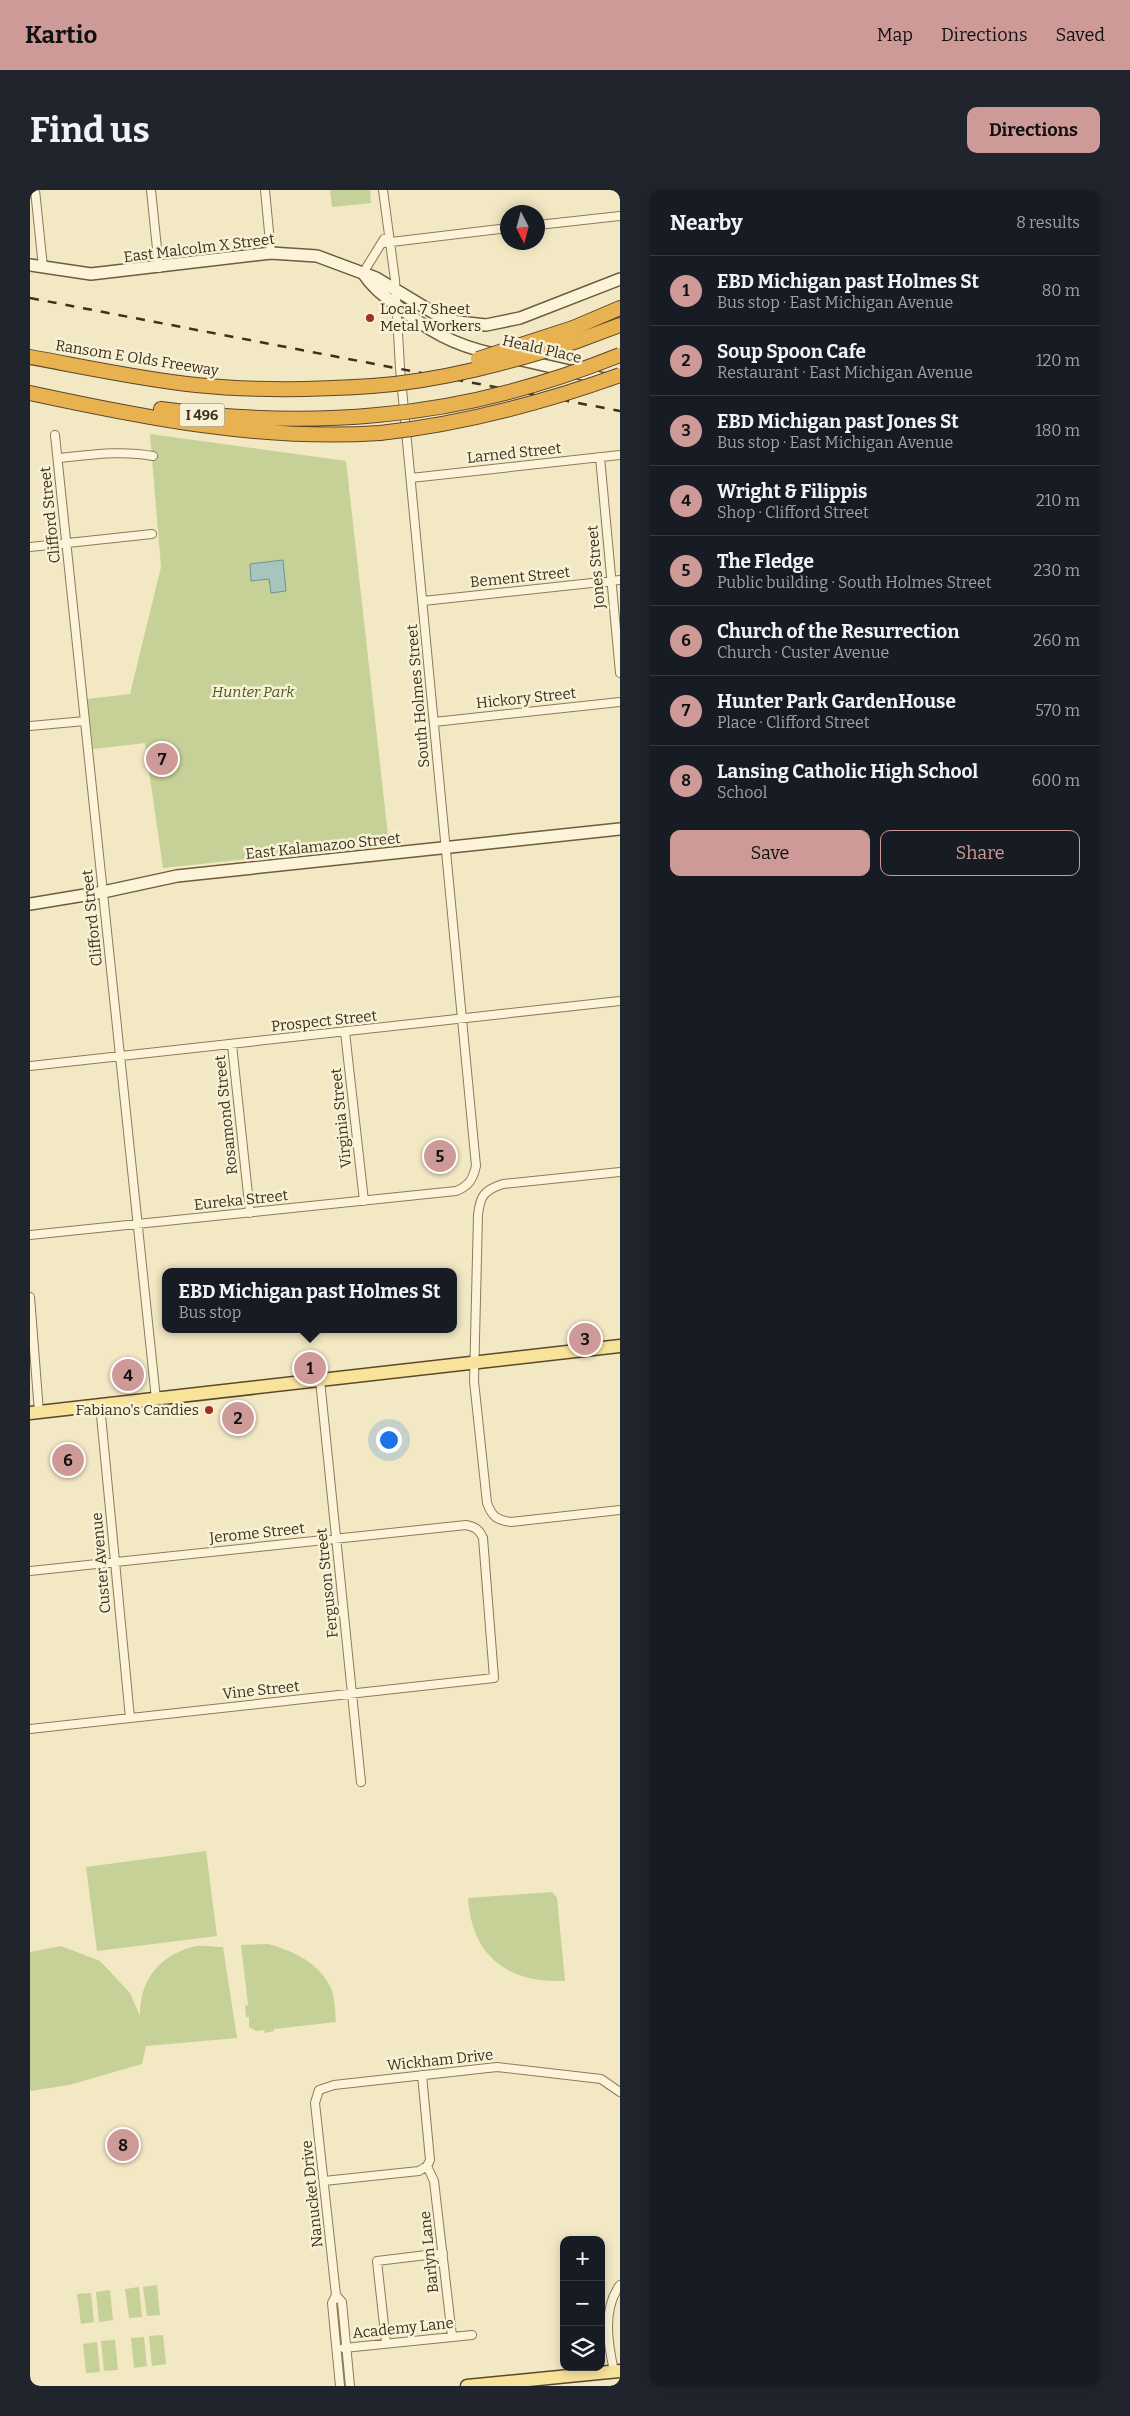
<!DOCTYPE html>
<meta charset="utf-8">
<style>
:root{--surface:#171b24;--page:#20242c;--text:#f1f3f6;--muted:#9ea1a6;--line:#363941;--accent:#ce9a97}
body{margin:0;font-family:Bitter,serif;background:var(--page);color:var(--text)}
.controls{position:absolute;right:15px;bottom:15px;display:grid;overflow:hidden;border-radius:10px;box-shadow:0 2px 12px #0003}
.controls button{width:45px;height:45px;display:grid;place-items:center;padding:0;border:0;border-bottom:1px solid var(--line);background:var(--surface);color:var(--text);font:25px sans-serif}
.compass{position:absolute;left:470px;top:15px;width:45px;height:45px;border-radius:50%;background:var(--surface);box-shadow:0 2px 12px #0003;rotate:174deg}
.you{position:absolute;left:358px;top:1249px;width:18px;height:18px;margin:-12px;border:4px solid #fff;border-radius:50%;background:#1a73e8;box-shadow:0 0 0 8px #1a73e833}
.badge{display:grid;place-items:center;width:32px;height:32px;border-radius:50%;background:var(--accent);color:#111;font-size:16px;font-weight:700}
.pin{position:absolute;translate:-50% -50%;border:2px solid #fff;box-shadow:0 1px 5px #0006}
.popup{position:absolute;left:132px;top:1078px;width:295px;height:65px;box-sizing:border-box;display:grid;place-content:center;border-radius:10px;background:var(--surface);filter:drop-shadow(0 1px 4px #0005);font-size:16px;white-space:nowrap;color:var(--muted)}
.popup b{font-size:19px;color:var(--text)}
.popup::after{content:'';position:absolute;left:50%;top:100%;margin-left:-10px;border:10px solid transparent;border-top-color:var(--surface)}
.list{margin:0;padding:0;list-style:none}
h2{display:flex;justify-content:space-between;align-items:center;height:65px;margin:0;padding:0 20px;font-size:21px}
h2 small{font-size:16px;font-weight:400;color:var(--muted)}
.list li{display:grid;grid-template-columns:32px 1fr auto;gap:15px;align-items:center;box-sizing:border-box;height:70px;padding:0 20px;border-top:1px solid var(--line)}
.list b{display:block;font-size:19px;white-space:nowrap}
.list p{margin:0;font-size:16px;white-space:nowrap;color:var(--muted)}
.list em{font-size:16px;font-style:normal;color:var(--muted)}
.actions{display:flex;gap:10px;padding:15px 20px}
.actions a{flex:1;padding:11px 0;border:1px solid var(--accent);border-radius:10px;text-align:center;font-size:18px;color:var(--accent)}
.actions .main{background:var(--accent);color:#111}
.icon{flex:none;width:28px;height:28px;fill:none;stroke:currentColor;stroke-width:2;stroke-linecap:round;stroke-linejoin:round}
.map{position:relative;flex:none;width:590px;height:2196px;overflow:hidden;border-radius:10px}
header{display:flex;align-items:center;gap:30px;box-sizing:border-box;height:70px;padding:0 25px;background:var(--accent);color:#111}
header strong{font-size:24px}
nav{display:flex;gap:28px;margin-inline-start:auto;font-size:18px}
.intro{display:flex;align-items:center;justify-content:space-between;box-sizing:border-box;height:120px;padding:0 30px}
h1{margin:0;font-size:35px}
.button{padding:12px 22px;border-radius:10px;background:var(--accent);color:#111;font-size:18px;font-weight:700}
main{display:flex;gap:30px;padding:0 30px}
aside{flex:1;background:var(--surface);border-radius:10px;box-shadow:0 2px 12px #0003}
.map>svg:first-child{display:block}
.green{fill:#c5d197}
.water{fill:#a6c5bf;stroke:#6c948e}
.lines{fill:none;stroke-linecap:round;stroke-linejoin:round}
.street-casing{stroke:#8f7a58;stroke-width:10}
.secondary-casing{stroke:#705b3c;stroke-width:14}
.primary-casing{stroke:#5c472d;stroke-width:15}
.highway-casing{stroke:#5c472d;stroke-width:16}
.street{stroke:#fcf4d9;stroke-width:8}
.secondary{stroke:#fcf4d9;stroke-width:11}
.primary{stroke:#f8e39a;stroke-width:12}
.highway{stroke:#e7b24f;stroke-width:14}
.rail{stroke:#3d301e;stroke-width:2.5;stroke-dasharray:9 9;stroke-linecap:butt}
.highway-bridge-casing{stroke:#5c472d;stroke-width:16;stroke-linecap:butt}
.highway-bridge{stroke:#e7b24f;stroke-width:14}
.poi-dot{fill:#a32e23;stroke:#f8f1d5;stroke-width:2}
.labels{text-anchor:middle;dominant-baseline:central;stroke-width:5;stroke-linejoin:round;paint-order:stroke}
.shield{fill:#f8f1d5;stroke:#756a55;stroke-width:1}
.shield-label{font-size:14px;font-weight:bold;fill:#3d301e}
.street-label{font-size:15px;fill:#3d301e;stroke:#f8f1d5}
.poi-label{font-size:15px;fill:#3d301e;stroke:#f8f1d5;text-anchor:start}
.park-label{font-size:15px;font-style:italic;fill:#485c23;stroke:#f8f1d5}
</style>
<header>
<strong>Kartio</strong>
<nav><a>Map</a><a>Directions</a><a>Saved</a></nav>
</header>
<div class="intro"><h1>Find us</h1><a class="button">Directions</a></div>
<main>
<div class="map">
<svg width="590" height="2196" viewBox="0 0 590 2196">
<rect width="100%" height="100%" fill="#f2e8c4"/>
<!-- green -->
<path class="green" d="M300,0H340L341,13L302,17Z
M120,244L316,271L359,654L133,678L115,553L63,559L57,509L100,504L131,377Z
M176,1661L187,1746L67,1761L56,1677Z
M522,1702L527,1708L535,1791C478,1793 442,1767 438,1708Z
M238,1754C263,1761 289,1772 301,1798C305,1807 305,1822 306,1832L244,1839V1841L235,1843L234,1840L226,1841L219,1837V1827H216L215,1816L218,1815L211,1755Z
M31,1756L70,1771L100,1803L110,1826C110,1791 127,1767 162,1757C171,1754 184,1757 193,1757L207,1848L116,1856L112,1874L39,1895L0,1901V1762Z
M127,2095L130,2125L117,2126L113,2097Z
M109,2097L112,2127L99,2128L95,2099Z
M80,2100L83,2130L69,2132L66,2102Z
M61,2103L64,2132L51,2134L47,2104Z
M133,2145L136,2174L122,2176L119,2146Z
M114,2147L117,2176L104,2178L101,2148Z
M85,2150L88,2180L74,2181L71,2151Z
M67,2152L70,2182L56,2183L53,2154Z"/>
<!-- water -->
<path class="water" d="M253,370L256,401L241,403L239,389L221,391L220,374Z"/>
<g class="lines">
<defs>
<path id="street" d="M5,0L13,77
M121,0L129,78
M235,0L241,63
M508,35L590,26
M353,53L478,38
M333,83L354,49
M25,245L126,1209
M570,267L590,483
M28,268C60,265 91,260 123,266
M381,288L590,265
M0,357L122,344
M393,411L590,390
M404,532L590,512
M0,536L55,531
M315,842L334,1011
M202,855L220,1023
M0,876L590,811
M590,982L473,994C454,1000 450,1006 448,1025L444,1191L457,1313C462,1326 466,1330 481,1332L590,1320
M0,1045L426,1001C439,996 443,989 446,976L370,178L365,90L353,0
M0,1107L9,1222
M290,1190L331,1592
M70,1215L100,1528
M0,1381L436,1335C445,1337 449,1339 453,1348L464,1488L0,1539
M392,1885L400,1970L397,1976
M397,1976L404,1991L422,2146
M294,1991L389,1981L397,1976
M306,2105L285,1913L289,1900L304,1895L467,1877L571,1889L590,1902
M356,2153L347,2071L413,2063
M314,2158L442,2145
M584,2181C578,2154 572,2119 590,2095
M310,2196L302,2113L306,2105L312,2112L320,2196"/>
<path id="secondary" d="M0,75L61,84L241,63L287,66L346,88L409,126L428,132L456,135L490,128L590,89
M333,83C342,97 353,105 366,115C399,141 423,155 464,164
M487,169L579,190
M0,714L73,702L147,686L590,639"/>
<path id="primary" d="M0,1223L590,1156
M437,2196L590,2181"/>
<path id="highway" d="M543,138L590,118
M547,151L590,135
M0,167C55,177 110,189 166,195C225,201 283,200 342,196
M0,203C116,228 231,251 350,243
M131,219C203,229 275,232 347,225"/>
</defs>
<!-- street casing -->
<use href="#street" class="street-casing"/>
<!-- secondary casing -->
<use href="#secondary" class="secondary-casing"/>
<!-- primary casing -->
<use href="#primary" class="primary-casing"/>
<!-- highway casing -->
<use href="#highway" class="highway-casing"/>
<!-- street -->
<use href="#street" class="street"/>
<!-- secondary -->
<use href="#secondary" class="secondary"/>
<!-- primary -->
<use href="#primary" class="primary"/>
<!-- highway -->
<use href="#highway" class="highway"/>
<!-- rail -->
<path class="rail" d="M0,108L590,221"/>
<defs>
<path id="highway-bridge" d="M448,169L543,138
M342,196C412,191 480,172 547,151
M347,225C430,218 513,196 590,165
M350,243C433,234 512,213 590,185"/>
</defs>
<!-- highway-bridge casing -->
<use href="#highway-bridge" class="highway-bridge-casing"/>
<!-- highway-bridge -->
<use href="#highway-bridge" class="highway-bridge"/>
</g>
<!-- markers -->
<g class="poi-dot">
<circle cx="340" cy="128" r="5"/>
<circle cx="179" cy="1220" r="5"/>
</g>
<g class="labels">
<!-- shield labels -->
<rect class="shield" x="149.5" y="213.5" width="45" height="23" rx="4"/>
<g class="shield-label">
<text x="172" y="225">I 496</text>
</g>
<!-- street labels -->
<g class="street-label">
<text transform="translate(169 58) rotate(-7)">East Malcolm X Street</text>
<text transform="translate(512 159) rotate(13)">Heald Place</text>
<text transform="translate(107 168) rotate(9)">Ransom E Olds Freeway</text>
<text transform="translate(484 263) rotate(-6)">Larned Street</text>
<text transform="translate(20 325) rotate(-96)">Clifford Street</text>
<text transform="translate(566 377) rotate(-95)">Jones Street</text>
<text transform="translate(490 387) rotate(-6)">Bement Street</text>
<text transform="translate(388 506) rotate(-95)">South Holmes Street</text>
<text transform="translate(496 508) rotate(-6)">Hickory Street</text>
<text transform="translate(293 656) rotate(-6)">East Kalamazoo Street</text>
<text transform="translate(62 728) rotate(-96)">Clifford Street</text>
<text transform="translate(294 831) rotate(-6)">Prospect Street</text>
<text transform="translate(196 925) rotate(-96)">Rosamond Street</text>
<text transform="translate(311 928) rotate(-96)">Virginia Street</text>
<text transform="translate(211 1010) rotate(-6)">Eureka Street</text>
<text transform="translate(227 1343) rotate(-6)">Jerome Street</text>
<text transform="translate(71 1373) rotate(-95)">Custer Avenue</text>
<text transform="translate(297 1393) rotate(-96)">Ferguson Street</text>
<text transform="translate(231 1500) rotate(-6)">Vine Street</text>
<text transform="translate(410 1870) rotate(-6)">Wickham Drive</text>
<text transform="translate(282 2004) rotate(-96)">Nanucket Drive</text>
<text transform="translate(399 2062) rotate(-96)">Barlyn Lane</text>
<text transform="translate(373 2138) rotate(-6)">Academy Lane</text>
</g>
<!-- poi labels -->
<g class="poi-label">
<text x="350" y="119">Local 7 Sheet<tspan x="350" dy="17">Metal Workers</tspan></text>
<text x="169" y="1220" text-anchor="end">Fabiano's Candies</text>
</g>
<!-- park labels -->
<g class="park-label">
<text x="223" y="502">Hunter Park</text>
</g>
</g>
</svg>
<div class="controls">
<button>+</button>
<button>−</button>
<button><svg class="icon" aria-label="layers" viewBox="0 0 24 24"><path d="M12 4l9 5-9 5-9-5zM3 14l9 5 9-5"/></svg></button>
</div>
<svg class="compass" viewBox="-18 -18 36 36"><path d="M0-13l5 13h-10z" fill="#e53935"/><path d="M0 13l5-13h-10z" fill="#9ea1a6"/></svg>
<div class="you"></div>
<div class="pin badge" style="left:280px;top:1178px">1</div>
<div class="popup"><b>EBD Michigan past Holmes St</b>Bus stop</div>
<div class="pin badge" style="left:208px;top:1228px">2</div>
<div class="pin badge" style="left:555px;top:1149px">3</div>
<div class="pin badge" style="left:98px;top:1185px">4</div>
<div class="pin badge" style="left:410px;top:966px">5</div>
<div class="pin badge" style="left:38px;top:1270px">6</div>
<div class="pin badge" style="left:132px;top:569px">7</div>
<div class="pin badge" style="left:93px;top:1955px">8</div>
</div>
<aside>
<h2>Nearby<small>8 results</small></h2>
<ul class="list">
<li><span class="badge">1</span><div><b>EBD Michigan past Holmes St</b><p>Bus stop · East Michigan Avenue</p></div><em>80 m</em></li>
<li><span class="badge">2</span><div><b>Soup Spoon Cafe</b><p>Restaurant · East Michigan Avenue</p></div><em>120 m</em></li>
<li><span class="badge">3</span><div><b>EBD Michigan past Jones St</b><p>Bus stop · East Michigan Avenue</p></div><em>180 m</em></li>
<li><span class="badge">4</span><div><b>Wright &amp; Filippis</b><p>Shop · Clifford Street</p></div><em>210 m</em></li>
<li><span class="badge">5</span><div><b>The Fledge</b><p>Public building · South Holmes Street</p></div><em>230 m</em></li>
<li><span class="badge">6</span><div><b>Church of the Resurrection</b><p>Church · Custer Avenue</p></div><em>260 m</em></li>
<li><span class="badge">7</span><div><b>Hunter Park GardenHouse</b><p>Place · Clifford Street</p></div><em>570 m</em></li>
<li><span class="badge">8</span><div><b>Lansing Catholic High School</b><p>School</p></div><em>600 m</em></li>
</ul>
<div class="actions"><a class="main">Save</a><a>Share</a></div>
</aside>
</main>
